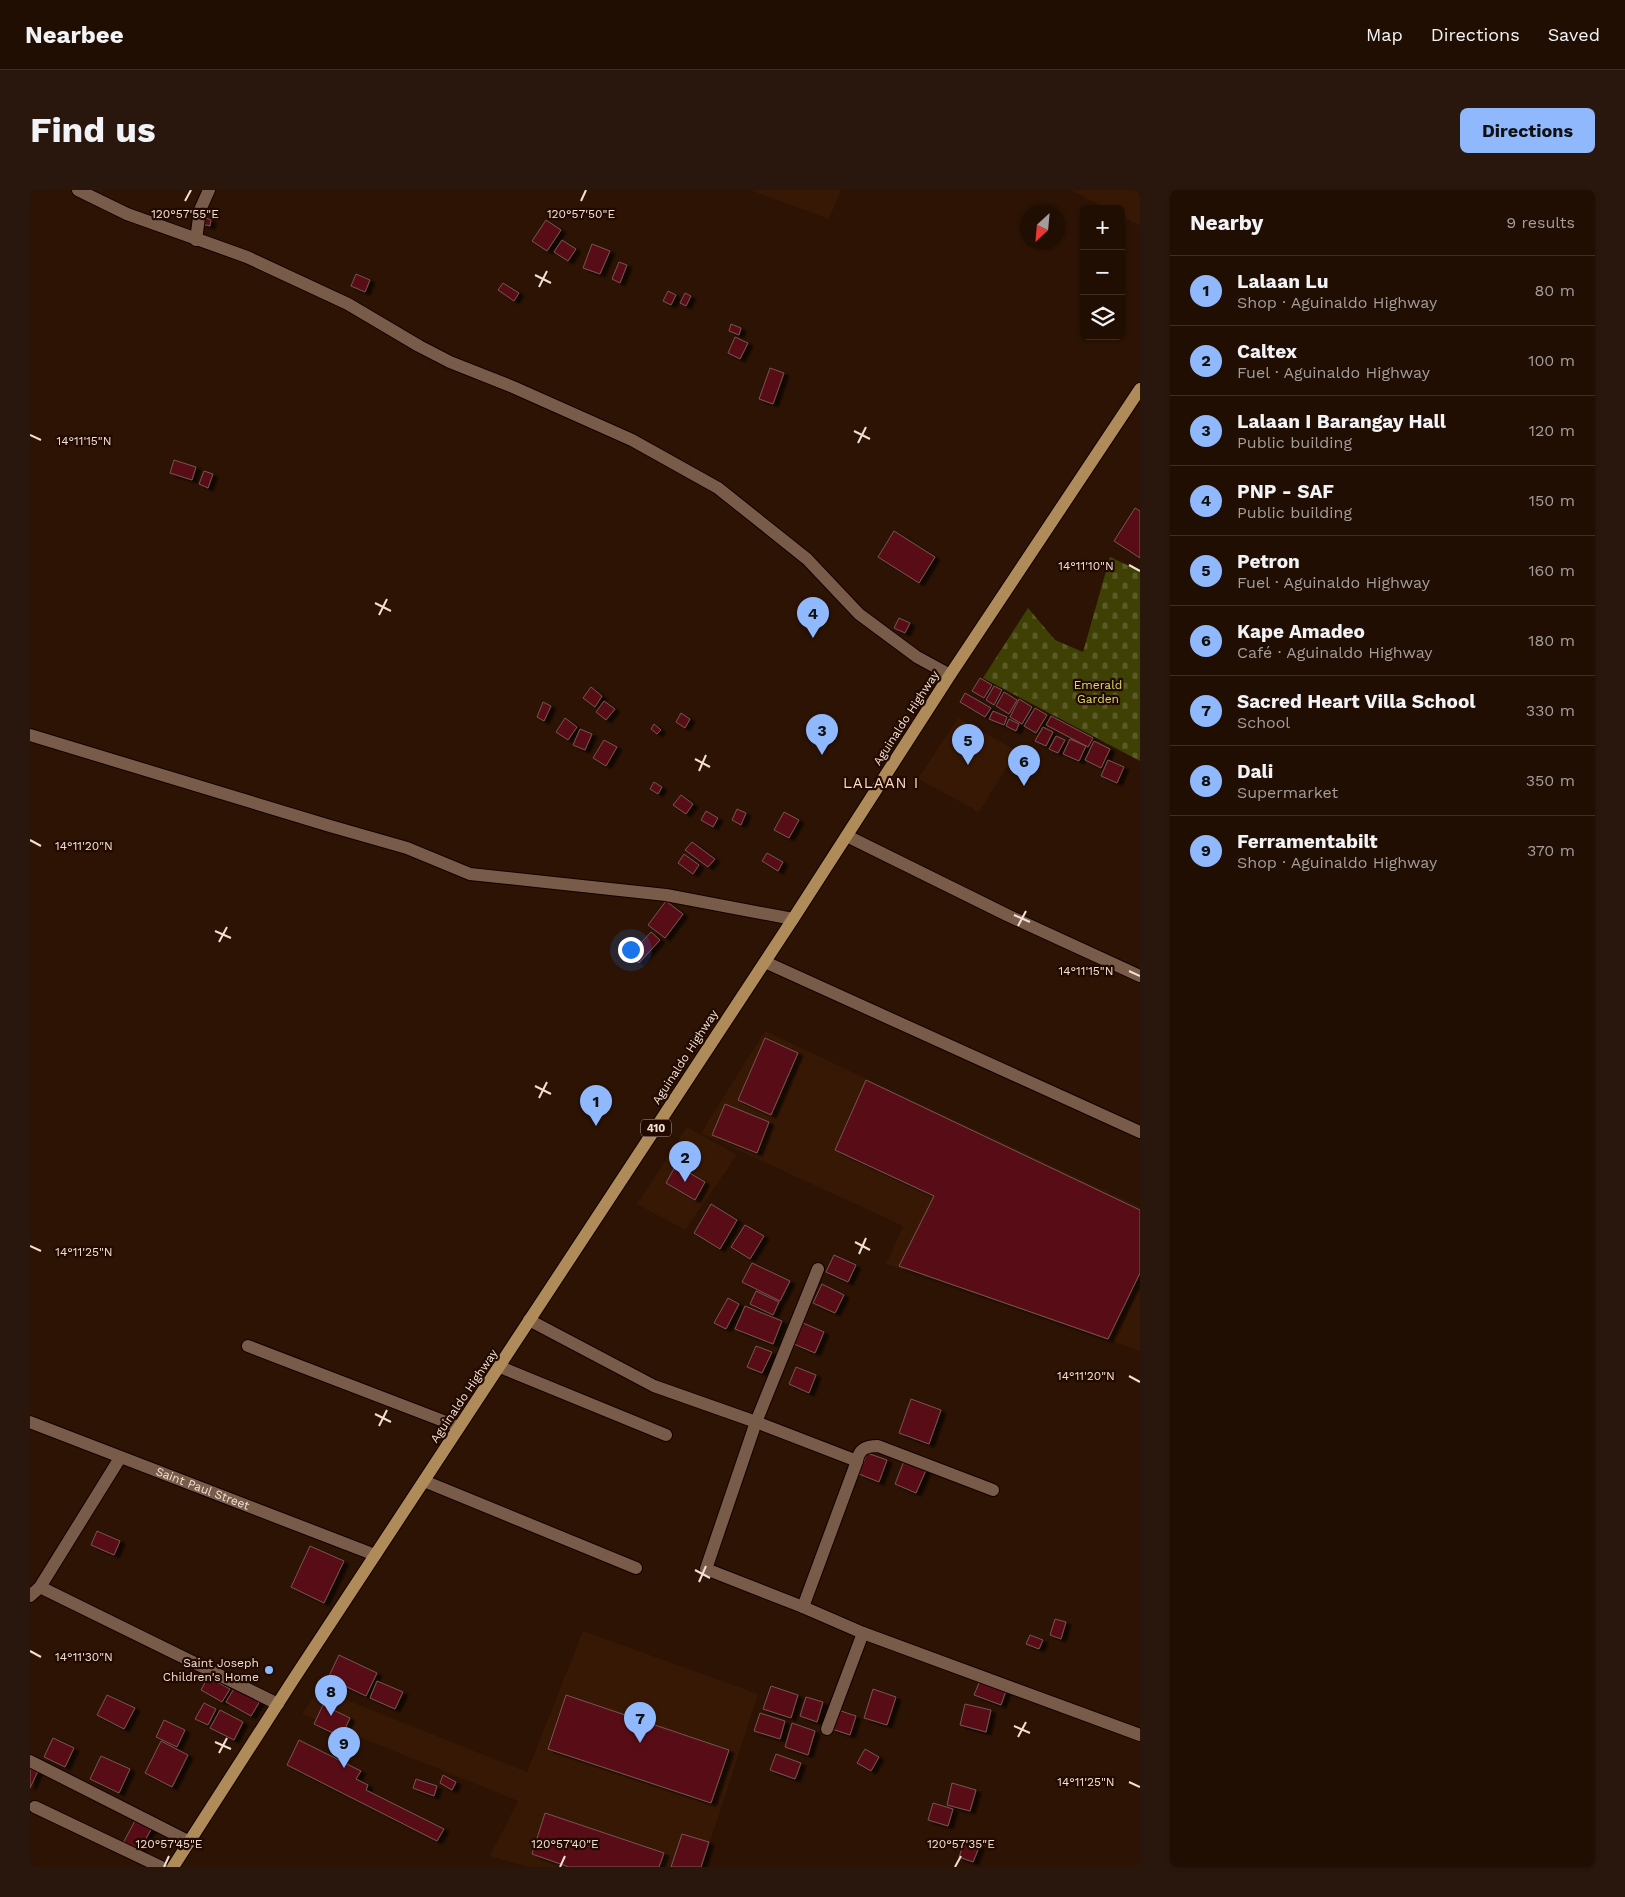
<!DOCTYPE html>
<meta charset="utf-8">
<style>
:root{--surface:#210e03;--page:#29170d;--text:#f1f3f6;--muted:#a29c9a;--line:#3e2e25;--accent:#90b8fd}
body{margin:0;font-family:"Work Sans",sans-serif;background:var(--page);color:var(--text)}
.controls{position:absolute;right:15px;top:15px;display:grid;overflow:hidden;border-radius:8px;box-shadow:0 1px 4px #0004}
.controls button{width:45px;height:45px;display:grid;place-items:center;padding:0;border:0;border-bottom:1px solid var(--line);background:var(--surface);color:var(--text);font:25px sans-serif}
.compass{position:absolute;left:990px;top:15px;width:45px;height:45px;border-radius:50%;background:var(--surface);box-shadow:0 1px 4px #0004;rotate:206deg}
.you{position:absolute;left:600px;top:759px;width:18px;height:18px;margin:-12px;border:4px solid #fff;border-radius:50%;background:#1a73e8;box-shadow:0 0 0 8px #1a73e833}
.badge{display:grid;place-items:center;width:32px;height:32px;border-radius:50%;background:var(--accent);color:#111;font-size:16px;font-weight:700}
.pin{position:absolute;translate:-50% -41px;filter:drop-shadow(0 1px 2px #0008)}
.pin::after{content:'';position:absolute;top:26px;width:18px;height:15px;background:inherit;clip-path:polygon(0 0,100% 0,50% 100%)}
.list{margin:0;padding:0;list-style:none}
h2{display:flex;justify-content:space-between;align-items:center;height:65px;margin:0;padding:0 20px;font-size:21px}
h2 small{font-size:16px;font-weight:400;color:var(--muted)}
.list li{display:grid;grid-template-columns:32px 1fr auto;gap:15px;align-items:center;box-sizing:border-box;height:70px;padding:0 20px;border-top:1px solid var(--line)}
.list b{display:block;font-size:19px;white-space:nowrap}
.list p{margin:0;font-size:16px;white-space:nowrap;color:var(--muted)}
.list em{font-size:16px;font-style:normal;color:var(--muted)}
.icon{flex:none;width:28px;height:28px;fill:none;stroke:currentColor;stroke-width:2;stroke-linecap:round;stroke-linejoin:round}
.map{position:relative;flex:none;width:1110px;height:1677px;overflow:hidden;border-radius:8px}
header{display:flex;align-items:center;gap:30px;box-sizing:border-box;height:70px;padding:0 25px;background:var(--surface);border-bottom:1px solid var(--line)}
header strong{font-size:24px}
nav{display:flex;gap:28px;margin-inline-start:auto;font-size:18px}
.intro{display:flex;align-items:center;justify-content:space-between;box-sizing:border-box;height:120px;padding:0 30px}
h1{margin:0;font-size:35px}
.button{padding:12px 22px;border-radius:8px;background:var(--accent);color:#111;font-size:18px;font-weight:700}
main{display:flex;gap:30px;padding:0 30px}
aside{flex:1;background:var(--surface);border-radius:8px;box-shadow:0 1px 4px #0004}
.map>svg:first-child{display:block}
.built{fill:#371804}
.cemetery{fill:url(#cemetery-stones)}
.building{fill:#591017;stroke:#775352;filter:url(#shadow)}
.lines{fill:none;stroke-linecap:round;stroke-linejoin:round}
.street-casing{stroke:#130100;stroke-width:14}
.primary-casing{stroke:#130100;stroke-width:14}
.street{stroke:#795b49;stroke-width:12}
.primary{stroke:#ae8b58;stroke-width:12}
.ticks{fill:none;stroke:#f2e0d5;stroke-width:2}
.poi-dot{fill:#90b8fd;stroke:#220a00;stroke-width:2}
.labels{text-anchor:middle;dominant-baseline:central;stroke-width:4.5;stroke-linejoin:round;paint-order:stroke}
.shield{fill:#220a00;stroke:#b4a095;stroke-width:1}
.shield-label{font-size:11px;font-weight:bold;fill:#f2e0d5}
.park-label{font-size:12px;fill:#d8dd70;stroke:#220a00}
.street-label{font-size:12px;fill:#f2e0d5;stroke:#220a00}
.poi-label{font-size:12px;fill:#f2e0d5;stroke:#220a00;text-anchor:end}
.quarter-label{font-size:15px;letter-spacing:1px;fill:#ffdbc7;stroke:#220a00}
.ticks-label{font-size:12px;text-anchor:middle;fill:#f2e0d5;stroke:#220a00;stroke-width:4.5;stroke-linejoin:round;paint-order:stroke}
</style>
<header>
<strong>Nearbee</strong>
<nav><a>Map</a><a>Directions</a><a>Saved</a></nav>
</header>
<div class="intro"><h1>Find us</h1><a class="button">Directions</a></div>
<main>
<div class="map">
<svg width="1110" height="1677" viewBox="0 0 1110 1677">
<defs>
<pattern id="cemetery-stones" width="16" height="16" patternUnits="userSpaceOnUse" patternTransform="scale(1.25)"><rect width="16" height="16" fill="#3f4004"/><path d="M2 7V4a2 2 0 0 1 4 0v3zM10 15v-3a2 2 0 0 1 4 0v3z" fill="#5b5b28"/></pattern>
<filter id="shadow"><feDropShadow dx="5" dy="3" stdDeviation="1" flood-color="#0009"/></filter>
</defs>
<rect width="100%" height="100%" fill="#2c1304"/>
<!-- built -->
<path class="built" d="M720,0H811L799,29Z
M1041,0H1110V36L1091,26V19H1077Z
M928,528L987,561L949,622L888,589Z
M735,841L1110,1017V1161L856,1074L873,1036L671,943Z
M657,937L707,965L655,1040L607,1014Z
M553,1441L728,1504L672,1677H497L460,1666L488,1611L272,1524L289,1499L497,1582Z"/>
<!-- cemetery -->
<path class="cemetery" d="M1080,367L1110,381V571L953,488L998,418L1025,450L1053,462Z"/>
<!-- building -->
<path class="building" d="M174,27L181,30L180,36L172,34Z
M516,30L531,40L517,61L502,51Z
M532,50L546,59L538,71L524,62Z
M562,54L580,61L570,84L553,78Z
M589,72L597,75L590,93L582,89Z
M326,84L340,90L335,102L321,96Z
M473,93L489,103L484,111L468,100Z
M638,101L646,105L641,115L633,111Z
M655,103L661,106L656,116L650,113Z
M701,134L711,138L709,145L699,141Z
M705,147L718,153L710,169L698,163Z
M740,178L754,183L743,214L729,209Z
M144,270L166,277L162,290L140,283Z
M174,281L183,284L178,298L169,294Z
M1105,318L1110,321V368L1084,351Z
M864,341L905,367L889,393L848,367Z
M869,428L880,433L875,443L864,438Z
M950,488L962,495L954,508L942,501Z
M964,496L972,500L964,515L956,510Z
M561,497L572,506L565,517L553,508Z
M974,502L987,510L979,524L966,516Z
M935,503L961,518L955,527L930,512Z
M989,509L1002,517L992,534L980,527Z
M574,511L585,519L576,530L566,522Z
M513,512L521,516L514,531L507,527Z
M1005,518L1017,525L1006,543L994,536Z
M963,521L977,527L974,535L959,529Z
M651,523L660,529L655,538L646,532Z
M1021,526L1063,548L1058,557L1016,535Z
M535,528L547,537L538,550L526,542Z
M979,529L989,534L986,541L976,536Z
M624,534L631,540L627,544L621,539Z
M1013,537L1023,542L1016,556L1005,551Z
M550,539L562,544L555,560L543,555Z
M1026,546L1035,550L1028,563L1019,559Z
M1040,549L1056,556L1049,571L1033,564Z
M574,550L587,557L576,576L563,568Z
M1064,551L1080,559L1071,578L1055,570Z
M1078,570L1094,577L1087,593L1071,586Z
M624,592L632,597L628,604L620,599Z
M651,605L663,614L656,624L643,615Z
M707,619L716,623L711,635L702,630Z
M676,621L688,628L683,637L671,630Z
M754,622L769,630L759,648L744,640Z
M662,652L685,669L678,677L655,660Z
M737,663L753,672L748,681L732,671Z
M654,664L669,675L663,684L648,673Z
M636,711L653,724L635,748L618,735Z
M621,742L630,750L609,773L600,765Z
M735,848L768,863L741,925L708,910Z
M836,890L1110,1020V1083L1078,1149L869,1076L904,1006L805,960Z
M695,914L739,932L727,963L682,945Z
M646,975L675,992L665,1010L636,993Z
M681,1014L707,1030L690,1059L664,1043Z
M715,1035L734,1046L720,1069L701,1057Z
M804,1065L826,1075L818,1092L796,1082Z
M722,1073L760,1091L750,1111L712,1092Z
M792,1094L814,1105L805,1123L783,1113Z
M726,1101L749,1112L743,1125L720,1114Z
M698,1108L709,1114L696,1139L684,1133Z
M715,1116L752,1131L743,1154L705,1139Z
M773,1133L794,1142L785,1163L764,1154Z
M726,1156L742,1162L732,1183L717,1177Z
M766,1177L786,1185L779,1203L759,1194Z
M881,1209L911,1220L899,1254L869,1243Z
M837,1263L857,1270L849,1292L829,1284Z
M874,1271L896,1280L886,1303L865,1294Z
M67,1341L90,1351L84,1365L61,1355Z
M280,1356L314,1371L294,1413L261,1397Z
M1025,1429L1036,1432L1031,1449L1020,1445Z
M1000,1445L1013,1450L1009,1459L996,1454Z
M309,1465L347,1483L336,1506L298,1488Z
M178,1487L200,1499L192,1512L171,1500Z
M951,1488L977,1498L971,1515L944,1505Z
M347,1491L373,1502L365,1519L340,1508Z
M741,1496L768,1505L761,1528L733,1519Z
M205,1497L230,1511L221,1526L196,1512Z
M843,1499L866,1507L857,1535L834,1528Z
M77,1505L105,1518L94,1539L67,1525Z
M536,1505L699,1560L681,1613L518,1559Z
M776,1507L793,1512L787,1532L770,1526Z
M174,1513L186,1519L178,1535L165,1529Z
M935,1514L961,1520L956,1542L930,1535Z
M293,1515L320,1528L311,1547L284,1534Z
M190,1520L213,1532L204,1550L180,1538Z
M808,1520L826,1526L820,1545L802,1539Z
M730,1523L755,1531L750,1549L724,1541Z
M134,1530L155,1540L147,1557L126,1547Z
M762,1533L785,1541L778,1565L755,1557Z
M23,1548L44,1558L35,1577L14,1567Z
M269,1550L331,1581L326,1589L338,1595L336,1600L414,1639L407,1651L257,1575Z
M131,1551L158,1565L142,1597L115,1583Z
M835,1559L849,1567L841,1581L827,1573Z
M746,1564L771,1573L765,1589L740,1580Z
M71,1566L100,1579L89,1603L60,1589Z
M0,1578L8,1581L0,1598Z
M413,1585L426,1592L422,1600L410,1593Z
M386,1589L407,1596L404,1606L383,1598Z
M922,1593L946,1600L940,1621L917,1615Z
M903,1613L923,1619L918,1636L898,1630Z
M515,1623L634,1663L629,1677H539L502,1664Z
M107,1627L123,1636L108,1663L92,1655Z
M652,1644L679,1652L671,1677H641Z
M935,1650L950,1655L943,1672L929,1667Z"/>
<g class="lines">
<defs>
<g id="street">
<path d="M48,0L97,24L217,67L318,114L389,156L420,172L483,197L602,250L688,298L777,369L829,424L887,467L920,485"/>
<path d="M166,50L170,20L179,0"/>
<path d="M0,545L300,636L377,658L440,684L636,705L763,729"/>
<path d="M817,646L977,725L1110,786"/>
<path d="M735,772L1110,942"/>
<path d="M788,1079L726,1232L676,1379L773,1417L833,1443L1110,1545"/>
<path d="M499,1130L624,1196L726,1232L827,1271L773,1417"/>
<path d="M218,1156L429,1237"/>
<path d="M470,1177L636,1245"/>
<path id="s1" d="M0,1232L345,1365"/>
<path d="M827,1271C829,1259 836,1256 848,1256L963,1300"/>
<path d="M394,1291L606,1378"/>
<path d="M10,1397L248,1514"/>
<path d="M0,1406L10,1397L90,1268"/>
<path d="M797,1539L833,1443"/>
<path d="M0,1571L160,1652"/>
<path d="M5,1617L131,1677"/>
</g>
<path id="primary" d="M143,1677L263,1490L763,729L920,485L1110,199"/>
</defs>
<!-- street casing -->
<use href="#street" class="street-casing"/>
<!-- primary casing -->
<use href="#primary" class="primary-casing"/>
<!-- street -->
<use href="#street" class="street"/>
<!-- primary -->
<use href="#primary" class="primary"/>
</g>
<!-- ticks -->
<path class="ticks" d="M155,11L161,0M551,11L556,0M505,85L521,93M509,97L517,81M824,241L840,249M0,245L11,250M828,253L836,237M1099,375L1110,381M345,413L361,421M349,425L357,409M665,569L680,577M669,581L676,565M0,650L11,656M984,725L1000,732M988,736L996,721M185,741L201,748M189,752L197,737M1099,781L1110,786M505,896L521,904M509,908L517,892M825,1052L840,1060M0,1056L11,1061M829,1064L836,1048M1099,1186L1110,1192M345,1224L361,1232M349,1236L357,1220M665,1380L680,1388M669,1392L676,1376M0,1461L11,1467M984,1536L1000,1543M988,1547L996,1532M185,1552L201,1559M189,1563L197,1548M1099,1592L1110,1597M134,1677L139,1666M530,1677L535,1666M925,1677L931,1666"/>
<!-- markers -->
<circle class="poi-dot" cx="239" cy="1480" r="5"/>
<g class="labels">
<!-- shield labels -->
<rect class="shield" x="611" y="929.5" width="30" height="17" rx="4"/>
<g class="shield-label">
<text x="626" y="938">410</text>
</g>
<!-- park labels -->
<g class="park-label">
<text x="1068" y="495">Emerald<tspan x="1068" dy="14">Garden</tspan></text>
</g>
<!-- street labels -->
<g class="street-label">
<text transform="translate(876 528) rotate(-57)">Aguinaldo Highway</text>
<text transform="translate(655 867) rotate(-57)">Aguinaldo Highway</text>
<text transform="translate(434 1206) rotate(-56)">Aguinaldo Highway</text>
<text stroke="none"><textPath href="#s1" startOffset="185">Saint Paul Street</textPath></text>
</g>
<!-- poi labels -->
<g class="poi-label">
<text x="229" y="1473">Saint Joseph<tspan x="229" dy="14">Children's Home</tspan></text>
</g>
<!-- quarter labels -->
<g class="quarter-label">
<text x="851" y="593">LALAAN I</text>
</g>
</g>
<g class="ticks-label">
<text x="155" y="28">120°57'55"E</text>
<text x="551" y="28">120°57'50"E</text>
<text x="54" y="255">14°11'15"N</text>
<text x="1056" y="380">14°11'10"N</text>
<text x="54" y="660">14°11'20"N</text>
<text x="1056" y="785">14°11'15"N</text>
<text x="54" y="1066">14°11'25"N</text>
<text x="1056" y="1190">14°11'20"N</text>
<text x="54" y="1471">14°11'30"N</text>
<text x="1056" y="1596">14°11'25"N</text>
<text x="139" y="1658">120°57'45"E</text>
<text x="535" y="1658">120°57'40"E</text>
<text x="931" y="1658">120°57'35"E</text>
</g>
</svg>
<div class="controls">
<button>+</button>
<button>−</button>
<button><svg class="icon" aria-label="layers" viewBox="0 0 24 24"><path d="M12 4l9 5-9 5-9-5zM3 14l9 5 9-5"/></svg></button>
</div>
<svg class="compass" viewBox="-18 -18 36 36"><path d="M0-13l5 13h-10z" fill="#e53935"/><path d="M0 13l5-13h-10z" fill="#a29c9a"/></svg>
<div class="you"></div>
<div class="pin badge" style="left:566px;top:936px">1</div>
<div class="pin badge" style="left:655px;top:992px">2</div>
<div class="pin badge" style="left:792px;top:565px">3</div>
<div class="pin badge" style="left:783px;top:448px">4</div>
<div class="pin badge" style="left:938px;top:575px">5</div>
<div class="pin badge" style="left:994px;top:596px">6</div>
<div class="pin badge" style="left:610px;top:1553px">7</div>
<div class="pin badge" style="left:301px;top:1526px">8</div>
<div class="pin badge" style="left:314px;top:1578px">9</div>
</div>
<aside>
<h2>Nearby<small>9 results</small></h2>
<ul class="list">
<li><span class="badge">1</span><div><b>Lalaan Lu</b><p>Shop · Aguinaldo Highway</p></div><em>80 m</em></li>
<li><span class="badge">2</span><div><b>Caltex</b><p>Fuel · Aguinaldo Highway</p></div><em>100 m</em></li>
<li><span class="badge">3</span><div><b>Lalaan I Barangay Hall</b><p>Public building</p></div><em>120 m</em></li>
<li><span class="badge">4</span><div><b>PNP - SAF</b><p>Public building</p></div><em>150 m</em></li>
<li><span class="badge">5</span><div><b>Petron</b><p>Fuel · Aguinaldo Highway</p></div><em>160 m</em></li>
<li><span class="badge">6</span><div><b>Kape Amadeo</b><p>Café · Aguinaldo Highway</p></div><em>180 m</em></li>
<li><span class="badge">7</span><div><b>Sacred Heart Villa School</b><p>School</p></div><em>330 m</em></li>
<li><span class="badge">8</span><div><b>Dali</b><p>Supermarket</p></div><em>350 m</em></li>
<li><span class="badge">9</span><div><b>Ferramentabilt</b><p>Shop · Aguinaldo Highway</p></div><em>370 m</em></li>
</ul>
</aside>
</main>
